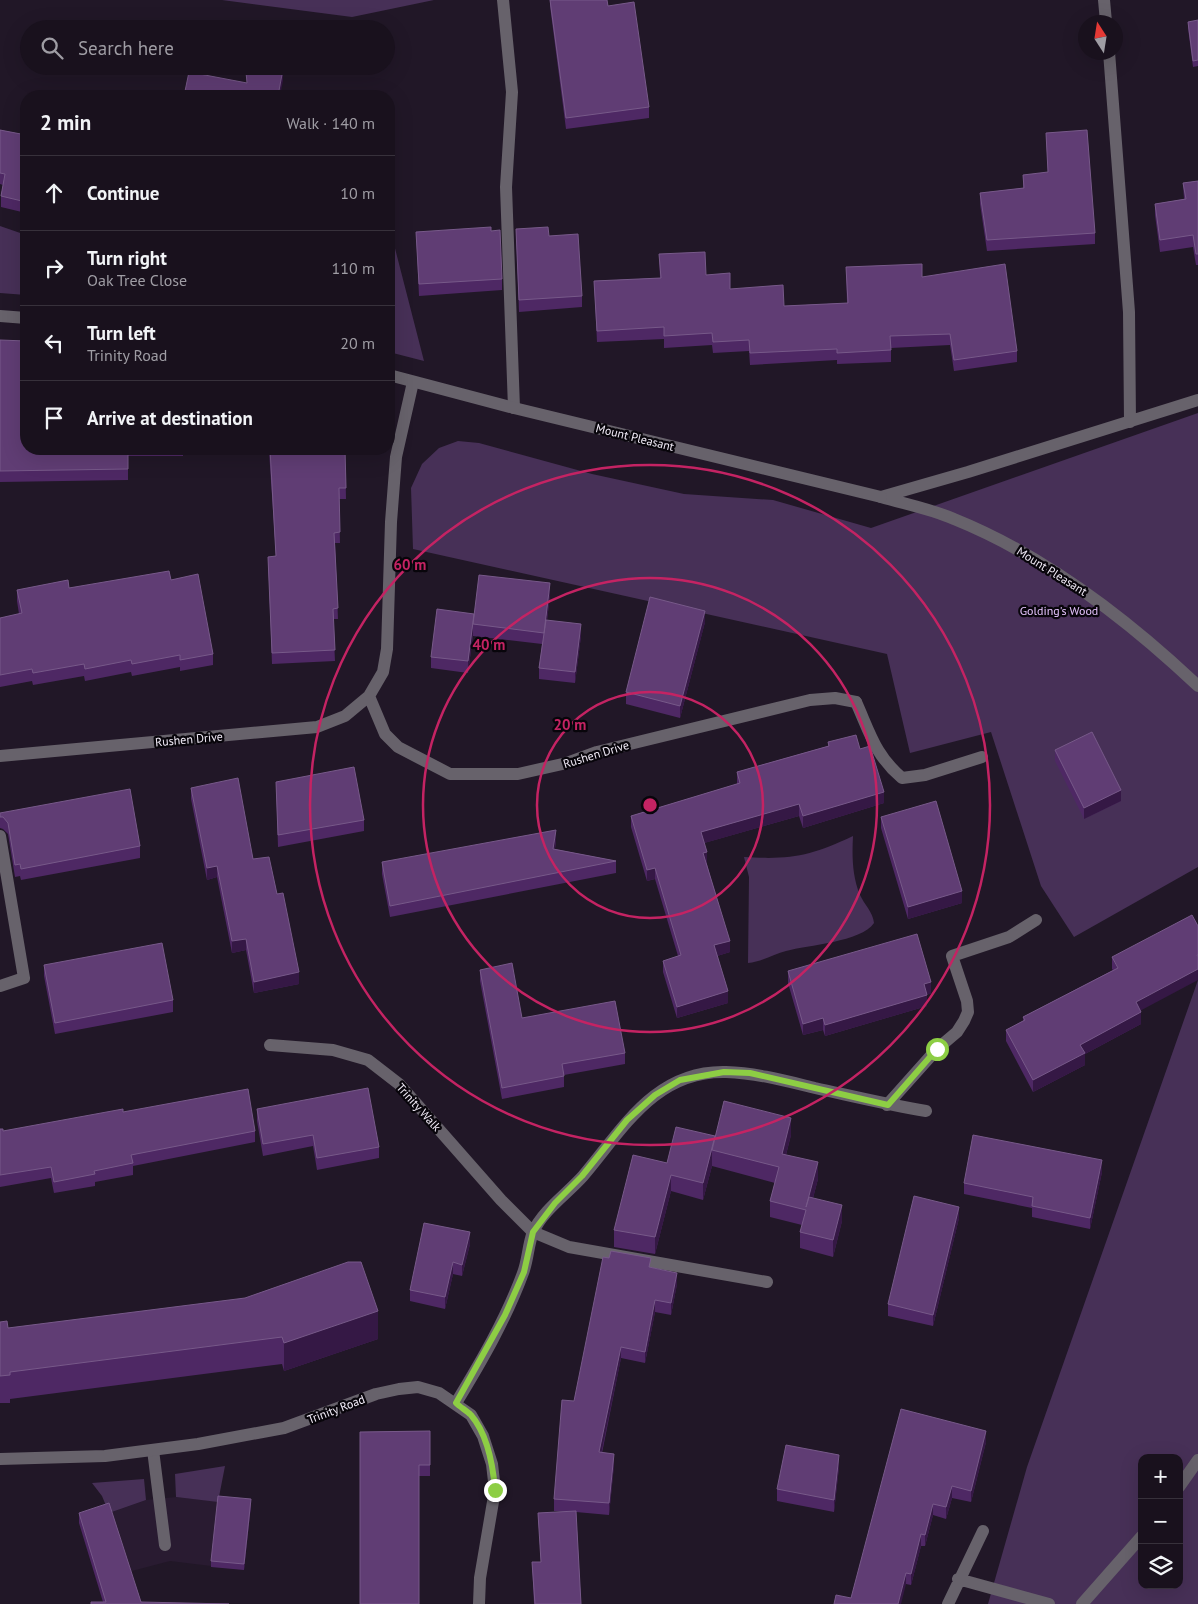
<!DOCTYPE html>
<meta charset="utf-8">
<style>
:root{--surface:#19111d;--page:#221a26;--text:#f1f3f6;--muted:#9f9da4;--line:#37313b}
body{margin:0;font-family:"PT Sans",sans-serif;background:var(--page);color:var(--text)}
.controls{position:absolute;right:15px;bottom:15px;display:grid;overflow:hidden;border-radius:10px;box-shadow:0 5px 20px #0002}
.controls button{width:45px;height:45px;display:grid;place-items:center;padding:0;border:0;border-bottom:1px solid var(--line);background:var(--surface);color:var(--text);font:25px sans-serif}
.compass{position:absolute;left:1078px;top:15px;width:45px;height:45px;border-radius:50%;background:var(--surface);box-shadow:0 5px 20px #0002;rotate:348deg}
.stop{position:absolute;width:15px;height:15px;margin:-11px;border:4px solid #8dce44;border-radius:50%;background:#fff}
.stop.end{background:#8dce44;border-color:#fff;box-shadow:0 1px 5px #0008}
.list{margin:0;padding:0;list-style:none}
h2{display:flex;justify-content:space-between;align-items:center;height:65px;margin:0;padding:0 20px;font-size:21px}
h2 small{font-size:16px;font-weight:400;color:var(--muted)}
.list li{display:grid;grid-template-columns:32px 1fr auto;gap:15px;align-items:center;box-sizing:border-box;height:75px;padding:0 20px;border-top:1px solid var(--line)}
.list b{display:block;font-size:19px;white-space:nowrap}
.list p{margin:0;font-size:16px;white-space:nowrap;color:var(--muted)}
.list em{font-size:16px;font-style:normal;color:var(--muted)}
.icon{flex:none;width:28px;height:28px;fill:none;stroke:currentColor;stroke-width:2;stroke-linecap:round;stroke-linejoin:round}
.map{position:relative;flex:none;width:1198px;height:1604px;overflow:hidden}
.search{position:absolute;background:var(--surface);box-shadow:0 5px 20px #0002;left:20px;top:20px;width:375px;height:55px;display:flex;align-items:center;gap:12px;box-sizing:border-box;padding:0 18px;border-radius:28px;color:var(--muted);font-size:19px}
.panel{position:absolute;background:var(--surface);box-shadow:0 5px 20px #0002;left:20px;top:90px;width:375px;height:365px;border-radius:20px}
.map>svg:first-child{display:block}
.built{fill:#291b31}
.green{fill:#473057;fill-rule:evenodd}
.lines{fill:none;stroke-linecap:round;stroke-linejoin:round}
.lane{stroke:#67626b;stroke-width:12}
.street{stroke:#67626b;stroke-width:12}
.wall{fill:#4e2864}
.shaded-wall{fill:#351845}
.building{fill:#603d74;stroke:#775989}
.route{stroke:#8dce44;stroke-width:6}
.ring{fill:none;stroke:#c42363;stroke-width:2.5}
.labels{text-anchor:middle;dominant-baseline:central;stroke-width:4.5;stroke-linejoin:round;paint-order:stroke}
.street-label{font-size:12px;fill:#f3edf9;stroke:#08050b}
.park-label{font-size:12px;fill:#e4c2fc;stroke:#08050b}
.centre{fill:#c42363;stroke:#08050b;stroke-width:2.5}
.ring-label{font-size:15px;text-anchor:middle;font-weight:bold;fill:#c42363;stroke:#08050b;stroke-width:4.5;stroke-linejoin:round;paint-order:stroke}
</style>
<div class="map">
<svg width="1198" height="1604" viewBox="0 0 1198 1604">
<rect width="100%" height="100%" fill="#211727"/>
<!-- built -->
<path class="built" d="M176,1497L251,1505L244,1570L170,1561L128,1572L109,1513L146,1500Z"/>
<!-- green -->
<path class="green" d="M222,0H434L352,17Z
M389,225L424,361L389,352Z
M0,226L26,235V295L0,293Z
M1198,413V867L1074,937L1041,886L991,732L910,753L887,654L413,549L411,488L422,464L439,448L458,441L479,443L592,474L684,494L773,500L871,528Z
M853,836C852,855 852,876 860,895C864,904 873,912 874,923C861,942 808,945 786,951C774,954 761,962 748,963L749,877L744,857C791,860 811,856 853,836Z
M1198,980V1604H988L1027,1467ZM1142,1458H1179V1585H1142Z
M225,1466L218,1502L176,1497L175,1474Z
M144,1479L146,1500L109,1513L102,1496L92,1483Z"/>
<g class="lines">
<!-- lane -->
<path class="lane" d="M503,0L512,92L506,187L514,408
M1104,0L1106,22
M1109,52L1129,312L1130,422
M881,497C905,504 931,509 954,519C1046,556 1127,619 1198,686
M881,497L968,472L1198,400
M856,702C870,733 875,755 902,778L925,775L982,757
M0,836L24,978L0,986
M887,1105L937,1049L957,1032L964,1021L968,1012L967,1001L952,956L1009,937L1036,920
M533,1232L569,1247L767,1282
M153,1450L165,1545
M1179,1487L1198,1460
M958,1579L1049,1604
M948,1604L983,1531
M1082,1604L1142,1536"/>
<!-- street -->
<path class="street" d="M0,316L26,318
M389,375L514,408L881,497
M369,696L385,734L398,747L450,774H518L567,763L597,752L810,700L835,698L856,702
M0,756L317,727L345,716L369,696L383,672L387,649L391,522L396,457L413,382
M270,1045L333,1050L368,1060L399,1084L501,1200L533,1232
M456,1403C481,1362 506,1319 523,1273C528,1260 528,1245 533,1232C543,1210 567,1194 583,1176C623,1129 655,1070 726,1072C757,1073 786,1081 815,1088C852,1096 889,1105 926,1111
M0,1459L105,1456L198,1444L284,1428L376,1394L399,1389L418,1387L439,1393L471,1415L483,1436L492,1464L495,1490L480,1578L479,1604"/>
</g>
<!-- wall -->
<path class="wall" d="M550,0H607L608,6L649,107V118L566,129L550,6Z
M1198,20V66L1193,67L1188,28V22Z
M0,130L26,135V213L1,207V196L3,185L0,184Z
M1046,133L1095,233V244L987,251L980,204V193L1023,188V175L1048,173Z
M1198,181V265H1196L1193,247L1160,252L1155,215V204L1184,199L1183,183Z
M516,229L549,236L582,296V307L519,312Z
M491,231L502,279V290L419,296L416,232Z
M659,254L706,275L730,289L784,306L847,303L846,267L922,277L1017,351V362L954,371L950,345L891,348V362L837,364V360L750,365L749,351L713,353L712,345L664,348V339L597,342L594,281L660,278Z
M0,340L26,449H345L346,499H339L340,543H335L338,619H333L335,661L272,664L268,557L276,556L269,451H183V456H128V480L0,482Z
M171,580L213,654V665L180,671V667L132,676L131,672L85,681L84,676L33,685L32,681L0,687V618L19,614L17,601V590L69,588Z
M550,595L547,621L581,636L575,683L539,679V668L542,644L473,636V635L468,673L431,668V657L474,614Z
M705,622L680,718L626,704V692Z
M828,742L860,749L884,803L803,828L799,816L704,843L707,864L730,952L717,956L728,1003L677,1018L663,972V961L678,956L655,879L647,881L631,827V816L737,784V772L828,746Z
M1055,750L1121,801L1084,819L1055,761Z
M276,782L364,820V831L278,847Z
M191,788L253,859L277,894L299,984L254,993L246,950L232,953L217,877L207,880L191,799Z
M0,813L140,846V858L21,880L20,876L15,877L8,834L3,829L0,828Z
M881,817L962,903L908,919L881,828Z
M556,841L555,849L616,861V873L390,917L382,874V862Z
M1112,957L1141,1011V1024L1085,1054V1065L1033,1092L1006,1041V1030L1023,1021V1017L1113,970L1112,969Z
M44,965L173,1000V1012L55,1034L44,976Z
M480,970L522,1018L625,1053V1064L564,1075V1087L502,1099L480,981Z
M788,971L931,994H927V1006L825,1036L823,1030L803,1035L788,983Z
M257,1109L379,1147V1158L317,1170L313,1146L263,1156L257,1121Z
M123,1112L255,1131V1142L133,1166V1175L95,1182V1186L54,1193L51,1178L0,1187V1129L3,1131Z
M791,1135L786,1155L818,1179L813,1198L842,1221L833,1257L800,1248V1232L802,1225L770,1217V1201L775,1183L712,1166L703,1200L671,1191L655,1254L614,1247V1230L667,1163L715,1136Z
M1102,1172L1090,1229L1032,1217V1208L964,1194V1183Z
M959,1218L933,1326L888,1316V1304Z
M470,1244L462,1276L453,1274L445,1309L410,1301V1290Z
M651,1267L677,1284L671,1315L655,1312L645,1363L621,1358L602,1453L614,1465L609,1515L576,1512L581,1604H534L532,1562H541L538,1513L568,1512L554,1511V1499L574,1401Z
M0,1322L8,1328L378,1339L284,1371L282,1364L10,1399V1403H0Z
M430,1431V1476H419L360,1432Z
M986,1442L971,1502L952,1498L946,1519L933,1515L925,1546H921L911,1585L906,1584L851,1598Z
M839,1467L834,1512L777,1501V1489Z
M251,1505L244,1570L211,1567V1561Z
M79,1513L141,1602H103L79,1523Z"/>
<!-- shaded-wall -->
<path class="shaded-wall" d="M283,69V81L280,96H278Z
M550,583V595L544,644V633Z
M705,611V622L680,718V706Z
M473,624V635L468,673V661Z
M581,624V636L575,683V672Z
M1121,790V801L1084,819V808Z
M884,792V803L803,828V816Z
M799,804V816L701,844V832Z
M556,830V841L553,861V849Z
M707,852V863L703,864V853Z
M217,866V877L207,880V868Z
M655,868V879L647,881V870Z
M962,891V903L908,919V907Z
M246,939V950L232,953V941Z
M730,941V952L714,957V945Z
M1198,969V980L1136,1013V1002Z
M299,972V984L254,993V982Z
M931,982V994L924,995V984Z
M728,991V1003L677,1018V1007Z
M927,995V1006L825,1036V1025Z
M1141,1012V1024L1085,1054V1065L1033,1092V1080L1080,1045Z
M823,1018V1030L803,1035V1024Z
M791,1118V1135L782,1170V1154Z
M712,1150V1166L703,1200V1183Z
M1102,1160V1172L1090,1229V1218Z
M818,1162V1179L806,1224V1207Z
M671,1175V1191L655,1254V1237Z
M842,1205V1221L833,1257V1240Z
M959,1207V1218L933,1326V1315Z
M470,1232V1244L462,1276V1265Z
M453,1262V1274L445,1309V1297Z
M677,1273V1284L671,1315V1303Z
M655,1300V1312L645,1363V1352Z
M378,1311V1339L284,1371V1343Z
M621,1347V1358L599,1464V1452Z
M986,1431V1442L971,1502V1491Z
M614,1454V1465L609,1515V1503Z
M839,1455V1467L834,1512V1500Z
M952,1486V1498L946,1519V1507Z
M251,1499V1505L244,1570V1564Z
M933,1504V1515L925,1546V1535Z
M921,1534V1546L911,1585V1574Z
M906,1573V1584L901,1604H898Z"/>
<!-- building -->
<path class="building" d="M550,0H607L608,6L634,2L649,107L566,118Z
M1198,20V60L1193,61L1188,22Z
M283,69L278,96H184L189,72L247,83L246,72Z
M0,130L26,135V202L1,196L5,174L0,173Z
M1087,130L1095,233L987,240L980,193L1024,188L1023,175L1048,172L1046,133Z
M1198,181V254H1196L1193,235L1160,240L1155,204L1186,199L1183,183Z
M491,227V231L500,230L502,279L419,284L416,232Z
M548,227L549,236L578,234L582,296L519,300L516,229Z
M705,252L706,275L730,273V289L783,285L784,306L848,303L846,267L922,264V277L1005,264L1017,351L954,360L950,334L890,336L891,350L837,353V349L750,353L749,340L713,342L712,333L664,336V327L597,331L594,281L661,278L659,254Z
M0,340L26,341V449H128V469L0,471Z
M270,449H345L346,488H339L340,532L334,533L338,608L333,609L335,650L272,653L268,557L276,556Z
M169,571L171,580L198,574L213,654L180,660V655L132,664L131,660L85,669L84,664L33,673L32,669L0,675V618L22,613L17,590L68,580L69,588Z
M479,575L550,583L544,633L473,624Z
M650,597L705,611L680,706L626,692Z
M437,609L474,614L468,661L431,657Z
M546,620L581,624L575,672L539,668Z
M1092,732L1121,790L1084,808L1055,750Z
M856,735L860,749L870,746L884,792L803,816L799,804L701,832L707,852L703,853L730,941L714,945L728,991L677,1007L663,961L681,955L655,868L647,870L631,816L740,783L737,772L829,746L828,742Z
M354,767L364,820L278,835L276,782Z
M238,778L253,859L269,857L277,894L283,893L299,972L254,982L246,939L232,941L217,866L207,868L191,788Z
M130,789L140,846L21,869L20,864L15,865L8,823L3,817H0V813Z
M936,801L962,891L908,907L881,817Z
M556,830L553,849L616,861L390,906L382,862Z
M1192,915L1198,926V955H1197L1198,957V969L1136,1002L1141,1012L1080,1045L1085,1053L1033,1080L1006,1030L1025,1020L1023,1017L1118,968L1112,957Z
M917,934L931,982L924,984L927,995L825,1025L823,1018L803,1024L788,971Z
M162,943L173,1000L55,1023L44,965Z
M512,963L522,1018L615,1001L625,1053L562,1064L564,1076L502,1088L480,970Z
M368,1088L379,1147L317,1158L313,1135L263,1144L257,1109Z
M248,1089L255,1131L131,1155L133,1163L94,1171L95,1174L54,1182L51,1167L0,1175V1129H3V1131L123,1109V1112Z
M724,1101L791,1118L782,1154L818,1162L806,1207L809,1197L842,1205L833,1240L800,1232L806,1210L770,1201L779,1167L712,1150Z
M676,1127L715,1136L703,1183L671,1175L655,1237L614,1230L633,1155L667,1163Z
M973,1135L1102,1160L1090,1218L1032,1206L1033,1197L964,1183Z
M914,1196L959,1207L933,1315L888,1304Z
M424,1223L470,1232L462,1265L453,1262L445,1297L410,1290Z
M611,1251L651,1258L649,1267L677,1273L671,1303L655,1300L645,1352L621,1347L599,1452L614,1454L609,1503L554,1499L562,1400L574,1401L603,1257L609,1258Z
M348,1262H361L378,1311L284,1343L282,1337L10,1372V1375L0,1376V1322L7,1321L8,1328L245,1298Z
M901,1409L986,1431L971,1491L952,1486L946,1507L933,1504L925,1535L921,1534L911,1574L906,1573L898,1604H834L836,1595L851,1598Z
M430,1431V1465H419V1604H360V1432Z
M786,1445L839,1455L834,1500L777,1489Z
M218,1496L251,1499L244,1564L211,1561Z
M109,1503L141,1602L229,1604H91V1602H106L79,1513Z
M576,1511L581,1604H535L532,1562H541L538,1513Z"/>
<g class="lines">
<!-- route -->
<path class="route" d="M495,1490C493,1465 488,1435 471,1415C467,1411 460,1407 456,1403L505,1315L524,1272L533,1232L555,1203L582,1176L627,1120L655,1095L680,1080L724,1072L750,1073L888,1105L937,1049"/>
</g>
<!-- distance rings -->
<g class="ring">
<circle cx="650" cy="805" r="113"/>
<circle cx="650" cy="805" r="227"/>
<circle cx="650" cy="805" r="340"/>
</g>
<g class="labels">
<!-- street labels -->
<g class="street-label">
<text transform="translate(635 437) rotate(14)">Mount Pleasant</text>
<text transform="translate(1052 571) rotate(32)">Mount Pleasant</text>
<text transform="translate(189 739) rotate(-5)">Rushen Drive</text>
<text transform="translate(596 754) rotate(-17)">Rushen Drive</text>
<text transform="translate(419 1107) rotate(48)">Trinity Walk</text>
<text transform="translate(336 1409) rotate(-21)">Trinity Road</text>
</g>
<!-- park labels -->
<g class="park-label">
<text x="1059" y="610">Golding's Wood</text>
</g>
</g>
<circle cx="650" cy="805" r="8" class="centre"/>
<g class="ring-label">
<text x="410" y="570">60 m</text>
<text x="489" y="650">40 m</text>
<text x="570" y="730">20 m</text>
</g>
</svg>
<div class="controls">
<button>+</button>
<button>−</button>
<button><svg class="icon" aria-label="layers" viewBox="0 0 24 24"><path d="M12 4l9 5-9 5-9-5zM3 14l9 5 9-5"/></svg></button>
</div>
<svg class="compass" viewBox="-18 -18 36 36"><path d="M0-13l5 13h-10z" fill="#e53935"/><path d="M0 13l5-13h-10z" fill="#9f9da4"/></svg>
<div class="stop" style="left:937px;top:1049px"></div>
<div class="stop end" style="left:495px;top:1490px"></div>
<div class="search"><svg class="icon" aria-label="search" viewBox="0 0 24 24"><circle cx="10" cy="10" r="6"/><path d="M15 15l6 6"/></svg>Search here</div>
<section class="panel">
<h2>2 min<small>Walk · 140 m</small></h2>
<ul class="list">
<li><svg class="icon" aria-label="ahead" viewBox="0 0 24 24"><path d="M12 20V5M6 11l6-6 6 6"/></svg><div><b>Continue</b></div><em>10 m</em></li>
<li><svg class="icon" aria-label="right" viewBox="0 0 24 24"><path d="M7 20v-9h11M14 6l5 5-5 5"/></svg><div><b>Turn right</b><p>Oak Tree Close</p></div><em>110 m</em></li>
<li><svg class="icon" aria-label="left" viewBox="0 0 24 24"><path d="M17 20v-9H6M10 6l-5 5 5 5"/></svg><div><b>Turn left</b><p>Trinity Road</p></div><em>20 m</em></li>
<li><svg class="icon" aria-label="arrive" viewBox="0 0 24 24"><path d="M6 21V4h12l-3 4 3 4H6"/></svg><div><b>Arrive at destination</b></div></li>
</ul>
</section>
</div>
